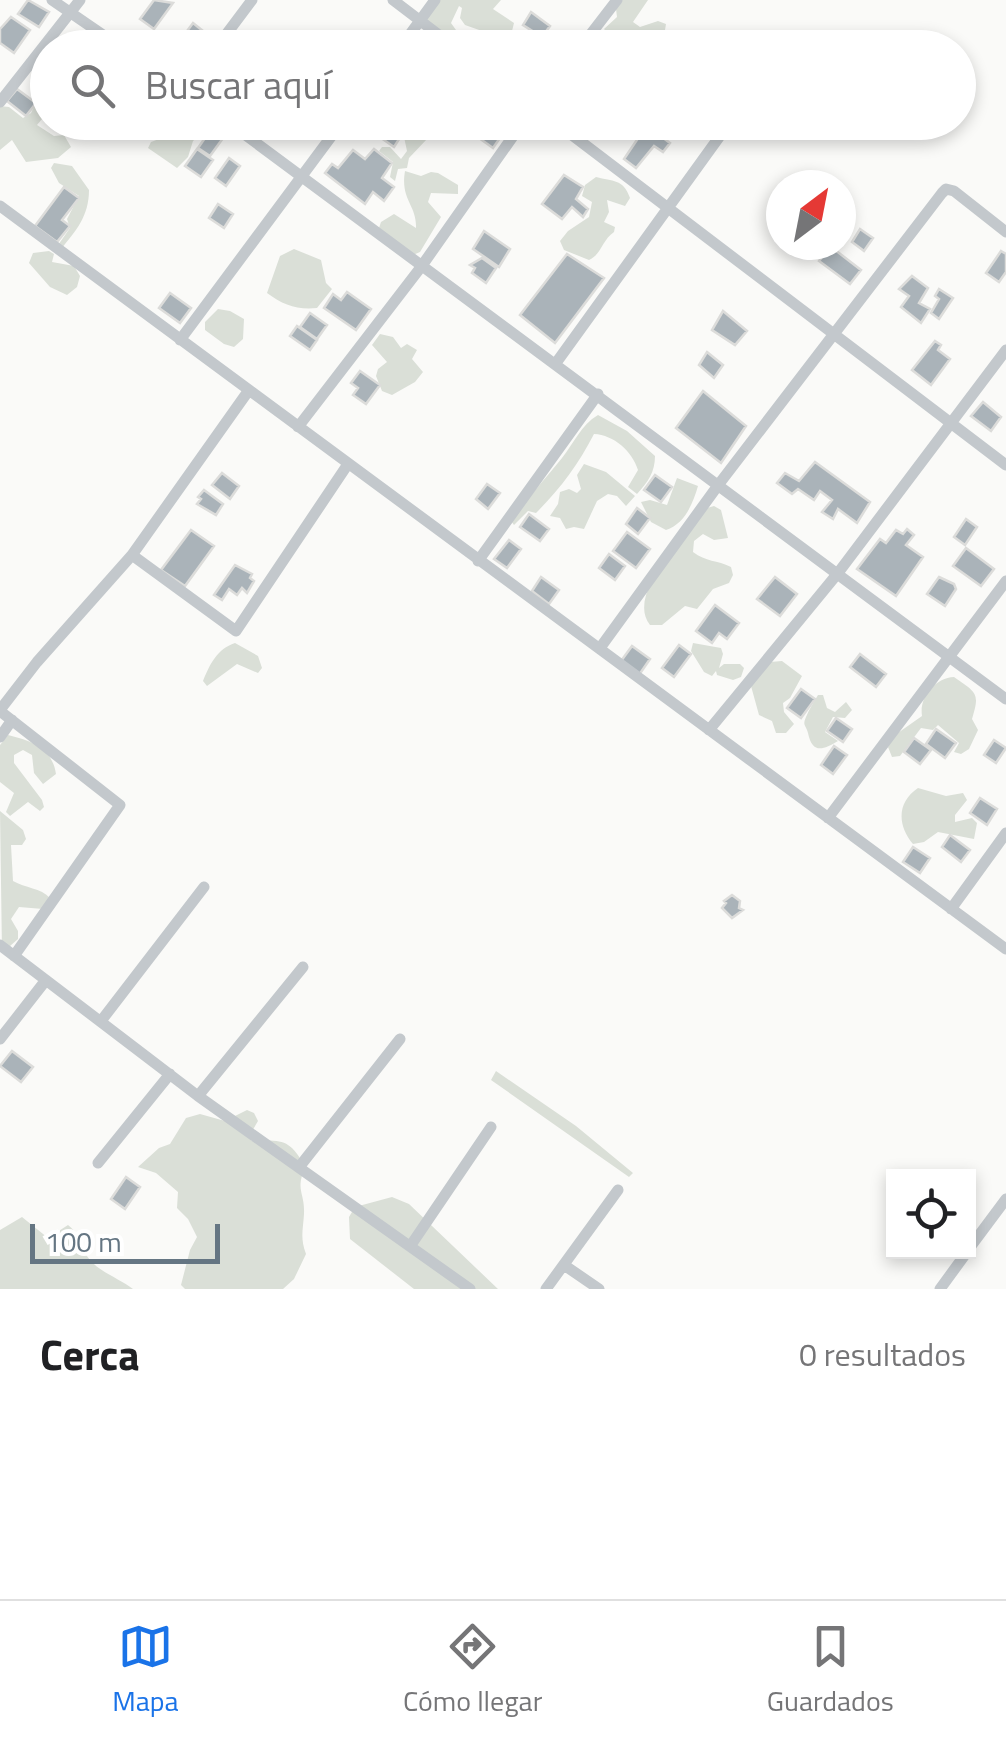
<!DOCTYPE html>
<html lang="es">
<meta charset="utf-8">
<style>
:root{--surface:#fff;--page:#f2f2f2;--text:#202124;--muted:#757577;--line:#e0e0e0;--accent:#1a73e8}
body{margin:0;font-family:"Titillium Web",sans-serif;background:var(--page);color:var(--text)}
.controls{position:absolute;right:30px;bottom:30px;display:grid;overflow:hidden;border-radius:0px;box-shadow:0 5px 15px #0003}
.controls button{width:90px;height:90px;display:grid;place-items:center;padding:0;border:0;border-bottom:2px solid var(--line);background:var(--surface);color:var(--text);font:50px sans-serif}
.compass{position:absolute;left:766px;top:170px;width:90px;height:90px;border-radius:50%;background:var(--surface);box-shadow:0 5px 15px #0003;rotate:32deg}
.scale{position:absolute;left:30px;bottom:25px;width:190px;box-sizing:border-box;padding-left:10px;border:5px solid #657683;border-top:0;font-size:28px;line-height:35px;white-space:nowrap;color:#657683;-webkit-text-stroke:8px #fff;paint-order:stroke}
.list{margin:0;padding:0;list-style:none}
h2{display:flex;justify-content:space-between;align-items:center;height:130px;margin:0;padding:0 40px;font-size:42px}
h2 small{font-size:32px;font-weight:400;color:var(--muted)}
.icon{flex:none;width:55px;height:55px;fill:none;stroke:currentColor;stroke-width:2;stroke-linecap:round;stroke-linejoin:round}
.map{position:relative;flex:none;width:1006px;height:1289px;overflow:hidden}
.search{position:absolute;background:var(--surface);box-shadow:0 5px 15px #0003;left:30px;right:30px;top:30px;height:110px;display:flex;align-items:center;gap:25px;box-sizing:border-box;padding:0 35px;border-radius:55px;color:var(--muted);font-size:38px}
.sheet{height:310px;background:var(--surface)}
nav{display:flex;justify-content:space-around;align-items:center;box-sizing:border-box;height:140px;border-top:2px solid var(--line);background:var(--surface);font-size:28px;color:var(--muted)}
nav a{display:grid;justify-items:center;gap:5px}
nav .on{color:var(--accent)}
.map>svg:first-child{display:block}
.green{fill:#dadfd7}
.building{fill:#aab3b9;stroke:#dcdcda;stroke-width:2.5}
.lines{fill:none;stroke-linecap:round;stroke-linejoin:round}
.minor{stroke:#c3c8cc;stroke-width:11}
</style>
<div class="map">
<svg width="1006" height="1289" viewBox="0 0 1006 1289">
<rect width="100%" height="100%" fill="#fafaf8"/>
<!-- green -->
<path class="green" d="M437,0H501L493,9L514,23L511,35L503,41L500,34L485,40L482,31L465,25L460,18L462,8L459,6L451,23L456,30L455,42L428,23L425,14Z
M622,0H648L633,22L640,27L658,21L666,24L664,36L648,32L643,36L638,35L631,39L636,47H620L604,29L617,17L616,9Z
M37,100L48,105L47,113L37,125L54,136L64,135L71,147L58,158L26,162L12,140L0,150V106L9,107L23,118L31,113Z
M180,123H209L210,126L193,141L188,157L177,168L148,148L151,142L170,135Z
M387,123L420,126L427,139L409,158L407,168L398,169L395,181L390,177L393,162L379,151L382,147H390L401,159L407,151L404,137Z
M54,163L72,166L89,190C89,216 76,231 61,249L56,248L70,228L67,219L79,196L59,183L51,168Z
M405,171L421,176L431,172L438,173L458,185V194L431,193L428,202L441,217L420,252L413,255L379,228L381,222L394,214L416,228C417,205 400,200 405,171Z
M596,177C613,182 623,178 630,198L625,206L607,200L609,212L604,222L615,227L614,232C602,240 602,254 589,260L564,250L560,241L568,231L589,217L592,202L582,196L585,185Z
M294,249L321,260L326,283L332,289L317,308C297,310 283,305 267,293L280,256Z
M49,251L54,254L52,262L74,266L80,276L77,287L67,295L50,287L29,263L33,253Z
M218,309L230,311L244,319L243,339L234,347L224,344L205,330V322Z
M380,334L393,337L401,348L407,344L417,350L412,359L423,372L415,382L392,395L382,391L376,376L378,369L387,362L372,345Z
M598,415L627,431L655,456C655,472 648,482 637,494L628,487L638,470C632,451 614,435 594,434C578,465 560,489 536,513L528,511L514,525L511,521C527,499 545,479 562,458C574,443 581,425 598,415Z
M584,464L606,472L635,496L626,506L617,496L608,494L597,501L584,529L574,527L566,529L560,518L550,516L558,504L560,492L569,489L577,493L581,489L577,475Z
M677,478L698,486C693,503 685,524 666,530L651,522L641,502L650,500L667,505Z
M714,506L721,510L728,538L714,540L703,534L694,541L693,552C706,562 717,560 731,567L733,575L729,583L713,589L697,609L685,606L662,625H650C625,594 687,534 707,508Z
M235,643L258,656L262,668L258,673L237,664L207,686L203,681C210,664 217,649 235,643Z
M693,643L721,648L723,654L719,668L724,664H740L744,668L741,677L733,680L717,675L716,671L712,676L704,672L691,651Z
M782,661L802,676L790,698L783,703L784,712L794,724L786,733H776L772,721L759,715L751,686L770,662Z
M954,677C977,693 980,693 972,719L978,730L969,749L961,754L954,752L959,743L938,725L933,730L921,728L900,756L892,757L888,747L895,735L922,716C919,697 935,678 954,677Z
M818,695H823L827,708L835,712L846,702L852,710L845,718L833,717L825,732L838,741C822,751 812,753 808,733C806,725 802,726 806,717C809,709 814,702 818,695Z
M8,735C31,741 52,747 56,774L43,784L34,773L32,755L23,750L14,755V763L42,800L44,807L40,811L28,802L10,816L6,812L14,793L0,782V745Z
M918,788L946,796L963,793L967,800L955,815V822L972,818L977,823L974,839L938,832L924,842L913,844C897,825 897,802 918,788Z
M0,811L23,830L26,839L22,845H11L13,881C25,888 41,888 50,898L43,909L19,907L11,919L18,931V939L2,953Z
M496,1071L576,1126L633,1173L629,1177L491,1080Z
M247,1110L254,1113L258,1121L251,1133V1141C281,1140 290,1138 305,1167C295,1192 305,1191 304,1214C303,1230 300,1238 306,1254L294,1279L283,1289H185L181,1285L190,1250L197,1237L188,1219L177,1208L178,1192L156,1173L138,1167L159,1148L170,1144L186,1118L200,1114L225,1121Z
M392,1197L409,1204L498,1289H414L350,1239L349,1217L355,1207Z
M22,1217L48,1238L68,1225C85,1239 79,1247 90,1260C100,1272 120,1279 133,1289H0V1230Z"/>
<!-- building -->
<path class="building" d="M28,0L49,12L39,27L18,14Z
M154,0L173,3L154,29L140,19Z
M531,12L550,26L542,37L523,25Z
M11,17L30,30L14,53L0,43V29Z
M193,23L208,35L198,48H179L176,46Z
M649,33L667,44L664,48L638,47L636,42L640,35L645,39Z
M17,89L36,103L26,116L7,101Z
M381,122L401,136L394,147L374,133Z
M480,122H511L493,148L472,133Z
M649,122H656L667,131L662,137L670,143L663,152L654,146L636,168L624,159Z
M214,125L226,134L210,156L198,148Z
M197,149L213,160L201,177L185,166Z
M374,149L392,163L382,178L394,187L384,201L373,192L365,204L325,173L332,164L338,168L353,150L365,159Z
M229,158L240,166L226,186L215,178Z
M564,175L583,187L576,199L588,209L583,217L572,207L562,219L542,204Z
M64,187L79,198L62,220L70,226L57,242L35,226Z
M218,204L233,214L224,228L209,218Z
M860,229L873,238L864,251L852,242Z
M484,231L510,249L499,267L473,249Z
M830,246L861,270L850,284L819,261Z
M1001,251L1006,254V272L999,282L986,273Z
M567,254L604,278L555,343L520,315Z
M482,258L496,268L486,283L472,273L475,268L470,265Z
M912,276L928,288L919,303L930,309L921,323L901,307L909,296L899,289Z
M939,289L953,298L939,319L931,313L939,299L935,296Z
M347,292L371,309L356,330L324,308L333,294L341,300Z
M170,293L191,308L180,323L159,308Z
M723,311L747,331L735,345L712,330Z
M310,313L327,325L317,339L300,327Z
M297,326L317,340L310,350L290,336Z
M935,341L941,345L938,350L950,359L931,385L912,370Z
M707,352L723,365L714,378L699,365Z
M360,371L380,385L366,404L353,395L358,388L351,383Z
M703,391L746,426L721,463L676,428Z
M983,402L1001,417L991,431L971,416Z
M815,462L870,502L857,523L838,509L833,519L822,512L832,500L820,491L814,500L798,489L792,494L777,483L785,473L799,481Z
M222,473L239,486L230,499L212,485Z
M655,475L672,487L661,502L644,490Z
M487,484L500,493L488,509L476,499Z
M204,490L223,504L216,515L197,504L201,499L198,497Z
M637,508L650,518L638,534L626,524Z
M529,514L549,529L540,541L520,527Z
M966,519L977,527L965,545L954,537Z
M907,529L914,535L906,545L923,557L896,596L857,569L880,539L886,543L896,530L903,534Z
M191,530L214,546L185,586L161,570Z
M627,532L650,549L636,568L613,551Z
M509,540L521,549L507,568L494,559Z
M966,548L994,569L981,586L953,566Z
M609,554L625,566L615,580L599,568Z
M235,565L252,574L250,578L254,581L247,593L242,588L237,595L229,589L222,600L214,595Z
M541,577L559,590L549,604L532,591Z
M775,577L797,594L780,616L757,599Z
M939,577L954,584L956,589L945,606L927,594Z
M715,605L739,623L727,639L719,633L712,643L696,631Z
M679,645L691,654L674,677L662,668Z
M632,646L650,659L639,675L621,661Z
M860,654L886,674L876,687L850,667Z
M801,689L815,699L801,718L787,708Z
M836,718L852,729L843,742L827,731Z
M936,729L956,743L945,758L926,744Z
M914,738L931,750L920,764L904,752Z
M994,740L1006,748L996,763L984,755Z
M834,746L847,755L833,774L821,765Z
M980,798L997,809L987,825L970,813Z
M950,835L970,850L961,862L942,847Z
M913,847L930,858L920,873L903,862Z
M732,895L740,901L739,908L743,910L732,918L722,908L726,903L724,901Z
M12,1051L33,1067L21,1082L0,1066Z
M126,1177L140,1187L125,1209L111,1199Z"/>
<g class="lines">
<!-- minor -->
<path class="minor" d="M52,0L122,48
M393,0L456,48
M216,48L252,0
M400,48L435,0
M580,48L617,0
M0,102L80,0
M228,122L1006,699
M555,122L1006,465
M0,206L1006,949
M180,340L342,122
M556,363L730,122
M298,427L421,267L523,122
M132,555L236,631L348,464
M478,561L598,394
M600,648L719,484L942,193L946,189L954,191L1006,232
M0,710L37,662L132,555L249,390
M0,711L120,805L14,956
M709,730L838,573L1006,350
M0,737L12,720
M828,818L1006,581
M951,909L1006,833
M0,945L198,1096L470,1289
M101,1021L204,887
M0,1039L46,980
M198,1096L303,967
M98,1163L170,1074
M300,1166L400,1039
M411,1245L491,1127
M968,1250L1006,1199
M564,1265L599,1289
M546,1289L618,1190
M940,1289L967,1252"/>
</g>
</svg>
<div class="controls">
<button><svg class="icon" aria-label="locate" viewBox="0 0 24 24"><circle cx="12" cy="12" r="6"/><path d="M12 2v4M12 18v4M2 12h4M18 12h4"/></svg></button>
</div>
<svg class="compass" viewBox="-18 -18 36 36"><path d="M0-13l5 13h-10z" fill="#e53935"/><path d="M0 13l5-13h-10z" fill="#757577"/></svg>
<div class="scale">100 m</div>
<div class="search"><svg class="icon" aria-label="search" viewBox="0 0 24 24"><circle cx="10" cy="10" r="6"/><path d="M15 15l6 6"/></svg>Buscar aquí</div>
</div>
<section class="sheet">
<h2>Cerca<small>0 resultados</small></h2>
<ul class="list">
</ul>
</section>
<nav>
<a class="on"><svg class="icon" aria-label="map" viewBox="0 0 24 24"><path d="M3 6l6-2 6 2 6-2v14l-6 2-6-2-6 2zM9 4v14M15 6v14"/></svg>Mapa</a>
<a><svg class="icon" aria-label="directions" viewBox="0 0 24 24"><path d="M12 3l9 9-9 9-9-9zM9 14v-3h6M13 9l2 2-2 2"/></svg>Cómo llegar</a>
<a><svg class="icon" aria-label="saved" viewBox="0 0 24 24"><path d="M7 4h10v16l-5-4-5 4z"/></svg>Guardados</a>
</nav>
